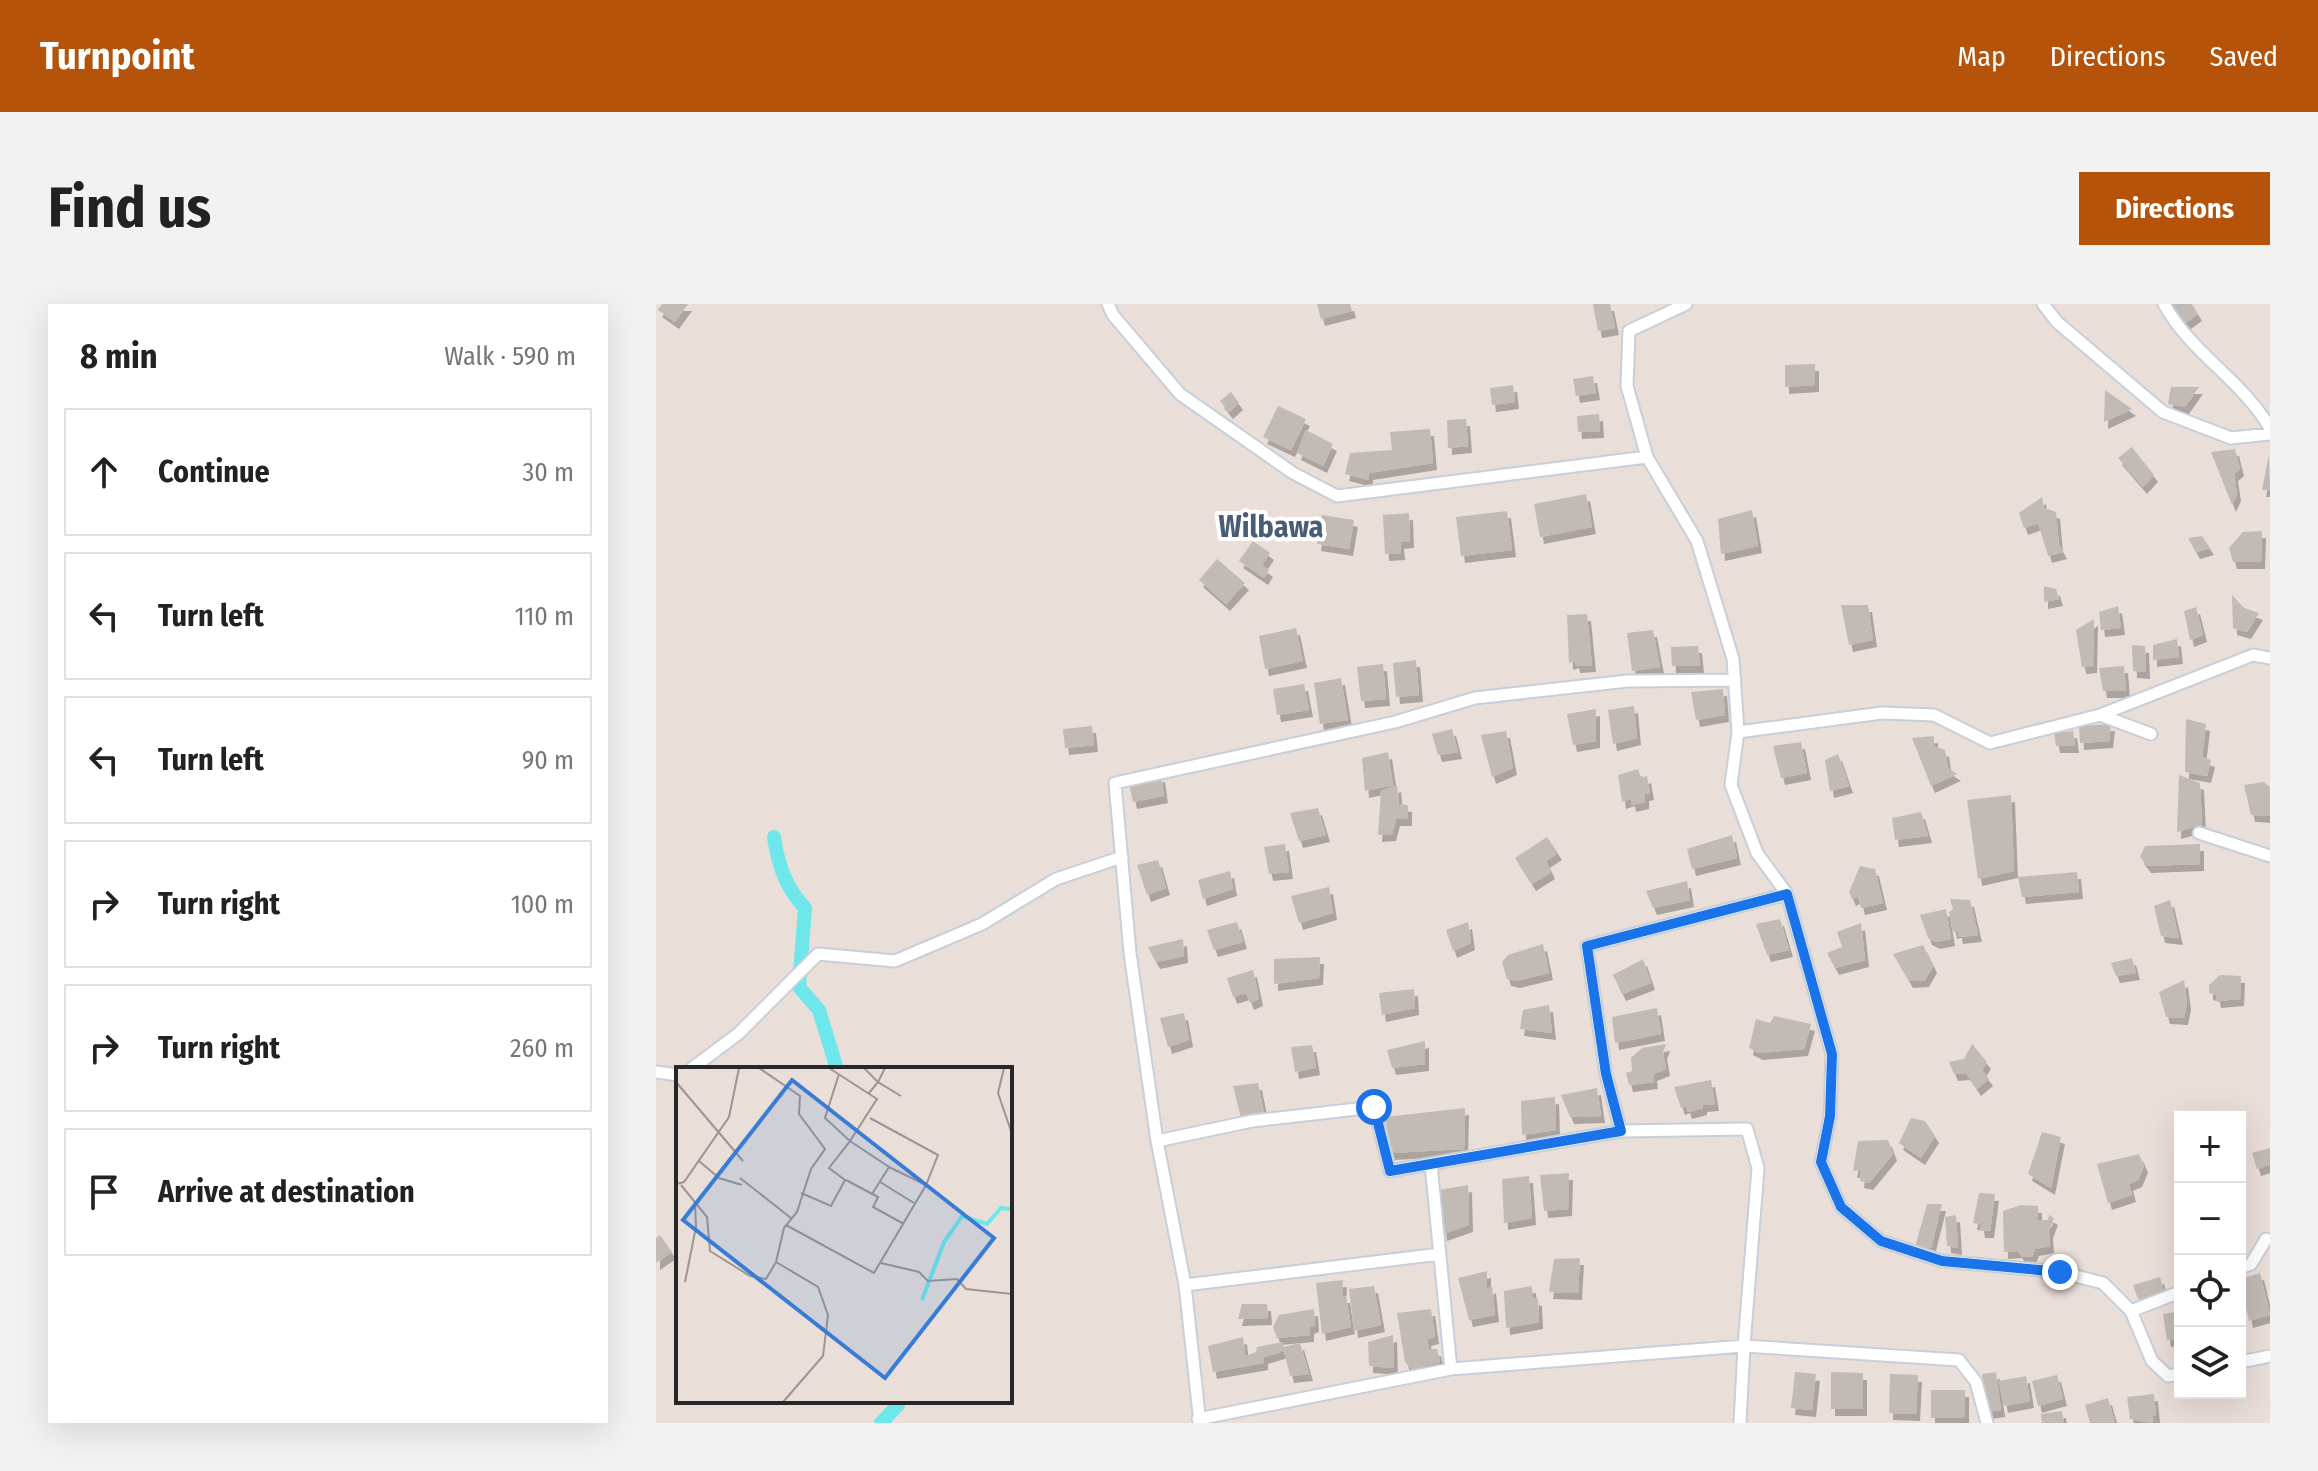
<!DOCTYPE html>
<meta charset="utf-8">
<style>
:root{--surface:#fff;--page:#f2f2f2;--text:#222;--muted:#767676;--line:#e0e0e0;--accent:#b45309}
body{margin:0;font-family:"Fira Sans Condensed",sans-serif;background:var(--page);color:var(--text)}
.controls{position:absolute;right:24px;bottom:24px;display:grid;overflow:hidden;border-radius:0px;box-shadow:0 8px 32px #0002}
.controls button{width:72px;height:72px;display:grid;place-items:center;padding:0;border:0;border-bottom:2px solid var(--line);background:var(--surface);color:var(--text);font:40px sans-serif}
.stop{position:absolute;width:24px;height:24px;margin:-18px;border:6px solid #1a73e8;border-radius:50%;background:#fff}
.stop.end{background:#1a73e8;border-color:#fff;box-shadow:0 2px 8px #0008}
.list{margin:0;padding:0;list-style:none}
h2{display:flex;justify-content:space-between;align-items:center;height:104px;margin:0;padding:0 32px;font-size:34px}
h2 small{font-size:26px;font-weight:400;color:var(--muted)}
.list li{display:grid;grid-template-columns:52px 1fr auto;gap:24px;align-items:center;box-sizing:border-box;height:128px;margin:0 16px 16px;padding:0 16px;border:2px solid var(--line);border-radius:0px}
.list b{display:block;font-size:30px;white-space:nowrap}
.list em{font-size:26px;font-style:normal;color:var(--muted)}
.icon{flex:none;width:44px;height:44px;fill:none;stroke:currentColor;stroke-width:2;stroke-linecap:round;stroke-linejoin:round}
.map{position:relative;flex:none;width:1614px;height:1119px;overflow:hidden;border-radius:0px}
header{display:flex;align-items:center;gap:48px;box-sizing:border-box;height:112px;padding:0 40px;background:var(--accent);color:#fff}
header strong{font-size:38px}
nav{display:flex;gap:44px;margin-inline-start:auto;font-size:28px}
.intro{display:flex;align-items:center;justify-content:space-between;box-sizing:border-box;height:192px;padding:0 48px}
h1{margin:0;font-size:56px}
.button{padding:20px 36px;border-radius:0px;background:var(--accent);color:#fff;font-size:28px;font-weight:700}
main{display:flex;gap:48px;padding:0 48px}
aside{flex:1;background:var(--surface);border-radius:0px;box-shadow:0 8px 32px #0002}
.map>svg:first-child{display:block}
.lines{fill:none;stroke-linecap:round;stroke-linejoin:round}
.canal{stroke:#6ee7ea;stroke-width:14}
.building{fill:#c2bab5;filter:url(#shadow)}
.minor-casing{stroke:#c7cfd9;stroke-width:15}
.minor{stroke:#fff;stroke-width:11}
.route{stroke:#1a73e8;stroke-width:10}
.labels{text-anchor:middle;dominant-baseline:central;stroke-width:8;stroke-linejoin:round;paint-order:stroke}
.quarter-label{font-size:30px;font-weight:bold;fill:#4a5d76;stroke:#fff}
.inset-river{fill:none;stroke:#6ee7ea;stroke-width:4}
.inset-road{fill:none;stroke:#9c9592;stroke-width:2}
.view{fill:#397cd5;fill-opacity:0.15;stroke:#397cd5;stroke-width:4}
.inset-edge{fill:none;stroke:#272727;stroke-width:4}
</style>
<header>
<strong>Turnpoint</strong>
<nav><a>Map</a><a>Directions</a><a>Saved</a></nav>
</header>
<div class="intro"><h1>Find us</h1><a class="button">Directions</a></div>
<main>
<aside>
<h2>8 min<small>Walk · 590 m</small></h2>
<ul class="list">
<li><svg class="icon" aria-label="ahead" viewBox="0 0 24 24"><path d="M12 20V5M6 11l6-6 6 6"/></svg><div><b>Continue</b></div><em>30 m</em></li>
<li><svg class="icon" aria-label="left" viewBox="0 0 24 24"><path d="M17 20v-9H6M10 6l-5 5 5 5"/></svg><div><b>Turn left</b></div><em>110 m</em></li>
<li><svg class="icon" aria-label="left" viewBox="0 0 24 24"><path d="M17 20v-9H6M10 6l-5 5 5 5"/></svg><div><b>Turn left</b></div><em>90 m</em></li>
<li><svg class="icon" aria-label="right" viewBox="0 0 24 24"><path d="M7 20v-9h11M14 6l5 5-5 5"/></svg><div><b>Turn right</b></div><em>100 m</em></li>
<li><svg class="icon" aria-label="right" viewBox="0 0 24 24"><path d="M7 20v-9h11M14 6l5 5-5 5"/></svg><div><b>Turn right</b></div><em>260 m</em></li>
<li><svg class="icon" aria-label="arrive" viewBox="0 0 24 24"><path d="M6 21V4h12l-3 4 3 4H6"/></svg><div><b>Arrive at destination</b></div></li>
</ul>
</aside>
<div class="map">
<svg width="1614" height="1119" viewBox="0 0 1614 1119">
<defs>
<filter id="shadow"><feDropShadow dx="4" dy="7" stdDeviation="0" flood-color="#0004"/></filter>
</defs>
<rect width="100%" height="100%" fill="#eaded9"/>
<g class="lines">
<!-- canal -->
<path class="canal" d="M118,533C122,561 130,584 149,604L143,683L163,706L181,765
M225,1119L242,1101L240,1097"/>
</g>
<!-- building -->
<path class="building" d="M6,0H32L19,18L2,6Z
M661,0H694L696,7L665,15Z
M937,0H954L959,24L942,27Z
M1514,0H1536L1542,10L1528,20Z
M1159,60V81L1129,83V61Z
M937,72L940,89L920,92L917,75Z
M857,81L859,98L836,101L834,84Z
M1515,83H1543L1529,103L1512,100Z
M1449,86L1476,105L1448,118Z
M575,88L583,99L573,108L564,97Z
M622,102L650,115L635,146L607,133Z
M943,110L944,127L922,128L921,112Z
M810,115L812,142L792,144L791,116Z
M774,125L777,159L713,169V176L689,170L694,149L736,146L734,128Z
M650,126L677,140L667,162L641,149Z
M1476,143L1498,171L1487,183L1462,154Z
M1579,145L1584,165L1578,170L1581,190L1576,201L1555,148Z
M1613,150L1614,186H1606Z
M930,190L936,223L884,233L878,200Z
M1386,193L1388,204L1400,208L1403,241L1407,248L1392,252L1382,219L1368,224L1363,209Z
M1096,206L1102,242L1065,250L1062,215Z
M851,207L856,246L805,252L800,213Z
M753,209L754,237L744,238L745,249L729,250L727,211Z
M666,211L698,216L693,245L661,240Z
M1606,227L1605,258H1577L1573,244L1587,228Z
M1546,232L1554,244L1540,248L1532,234Z
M597,237L614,249L606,261L613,266L608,274L583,257Z
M561,255L589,279L570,300L543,276Z
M1388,282L1400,285L1403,295L1388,298Z
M1576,291L1588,304L1603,309L1591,328L1577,324Z
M1185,301H1212L1217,336L1193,341Z
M1462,302L1465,324L1445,326L1443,308Z
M1540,303L1547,331L1534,336L1528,307Z
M931,310L936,361L920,362L919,357L913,359L911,311Z
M1438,315L1437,362L1426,363L1420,326Z
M640,324L647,357L609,365L603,332Z
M997,326L1004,363L976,367L971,329Z
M1521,335L1523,353L1497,356V341Z
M1476,341L1489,342L1490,368L1477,367Z
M1042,342L1044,362H1016L1015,343Z
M760,356L763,391L740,393L737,359Z
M727,360L730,395L705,397L701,363Z
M1468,362L1470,387H1447L1443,364Z
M685,374L692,416L664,420L658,379Z
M648,380L653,406L621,411L617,385Z
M1067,385L1069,411L1040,416L1035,388Z
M978,402L981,434L957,440L952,406Z
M940,405V437L917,441L911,410Z
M1530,415L1550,420L1546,453L1555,456L1551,472L1529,468Z
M1455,420L1453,437L1424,439L1423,422Z
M436,422L438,441L409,444L407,425Z
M796,425L802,448L782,451L776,430Z
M850,427L857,464L836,473L825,431Z
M1417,427L1419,442H1400L1398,429Z
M1278,432V442L1289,446L1292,464L1301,470L1275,482L1256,434Z
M1145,438L1151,469L1125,474L1117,442Z
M732,448L737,481L709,487L706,454Z
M1182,450L1193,482L1174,487L1169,456Z
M982,465L985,474L991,472L994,489L989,490V498L976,501L975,495L966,498L962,471Z
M505,471L508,492L477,498L473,479Z
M1523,471L1544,479L1546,521L1521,528Z
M1608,478L1614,483V512L1595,511L1588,481Z
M741,481L743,500L752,501V515H740L736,530L722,531L725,487Z
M1355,491L1358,567L1322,575L1311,496Z
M662,504L670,531L643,537L634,509Z
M1265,508L1272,532L1239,536L1236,514Z
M1076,531L1081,554L1036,565L1031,545Z
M891,533L902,549L890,557L895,568L876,580L859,554Z
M629,540L633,568L613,570L608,543Z
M1544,540V560L1491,562L1484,553L1489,542Z
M502,556L510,584L491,591L481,561Z
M1204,562L1219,565L1227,599L1205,604L1202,592L1196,595L1193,588Z
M574,567L577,585L547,595L542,576Z
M1421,568L1423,588L1366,593L1362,573Z
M1031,577L1034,596L997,604L990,587Z
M673,583L677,609L643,619L635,592Z
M1294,595L1314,596L1322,631L1303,633L1302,627L1297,628L1293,608L1297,605Z
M1514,596L1523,634L1505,632L1498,602Z
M1290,605L1295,635L1280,638L1272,634L1264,611Z
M1124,615L1133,646L1111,651L1100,620Z
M581,618L587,638L558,646L551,626Z
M812,618L815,639L797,647L790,626Z
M1205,619L1209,656L1179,664L1171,649L1186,643L1181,628Z
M527,635L528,652L500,658L492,643Z
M887,640L893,669L860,677L851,675L846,658L852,651Z
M1267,641L1277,662L1269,676L1253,677L1237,650Z
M664,653L663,674L618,680V655Z
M1476,654L1480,669L1460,672L1455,659Z
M987,655L995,679L966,690L957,671Z
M597,666L603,695L594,699L590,689L577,693L571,674Z
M1564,671L1585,672L1584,695L1561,697L1560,691L1553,689V681Z
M1528,676L1531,699L1528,714L1510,713L1503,688Z
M758,685L759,704L726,711L723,689Z
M893,701L896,729L864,725L867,706Z
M1001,704L1005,730L959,739L956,713Z
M528,709L533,736L512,743L504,714Z
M1118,712L1155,720L1148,745L1103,749L1093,744L1100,715L1114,719Z
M769,737V760L736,764L731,746Z
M1010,740L1007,748L1010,765L997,770L998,778L973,781L970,769L976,767L975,754L986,744Z
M1316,740L1331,758L1326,766L1333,775L1321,785L1310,769L1298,770L1293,758L1308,755Z
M656,741L660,764L639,768L635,743Z
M1055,776L1059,800L1047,801V804L1032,808L1030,802L1025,804L1018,783Z
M602,779L608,809L585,814L577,782Z
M941,784L945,812L914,813L905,791Z
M899,793L900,826L866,831L865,797Z
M809,804L808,845L734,849L729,813Z
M1255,814L1269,817L1279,832L1265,854L1243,839Z
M1386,828L1405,833L1395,884L1372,870Z
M1232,836L1237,850L1213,879L1204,877L1205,866L1197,867L1202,837Z
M1614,844V861L1601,865L1596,849Z
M1483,850L1488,862L1482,876L1473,880L1476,891L1452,899L1441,860Z
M913,869L912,905L888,907L884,871Z
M873,872L876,914L848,919L846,875Z
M812,881L813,921L787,930L782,886Z
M1323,889L1339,890L1334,927H1325L1324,920L1317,919Z
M1271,900H1286L1275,944L1259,943Z
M1365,901L1382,902V916H1392L1393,911L1398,914L1393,927L1394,942L1379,945L1376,953H1366L1362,947L1348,948L1347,907Z
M1300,911L1302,944L1291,942L1289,913Z
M4,931L16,948L0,959V934Z
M924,954L922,989L893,988L898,955Z
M831,967V985L836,982L839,1011L813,1016L802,974Z
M1604,969L1614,1011L1593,1017L1584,975Z
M1504,973L1508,988L1482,995L1477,981Z
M687,976L686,992H690L695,1023L666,1030L660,979Z
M718,982L725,1021L698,1027L693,985Z
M876,982L877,994L882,995L883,1018L850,1024L848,987Z
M586,1000H611L612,1014L582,1015Z
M658,1005L659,1021L654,1023V1031L621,1034L617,1023L623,1011Z
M775,1005L779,1033L771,1035L773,1045H781L784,1058L756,1065L749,1058L741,1009Z
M1524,1007V1034L1511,1036L1507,1010Z
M737,1031L738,1064L713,1062L712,1038Z
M587,1033L589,1052L600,1048L601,1043L626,1038L628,1043L644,1039L653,1070L634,1072L628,1047L608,1053V1059L557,1068L552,1042Z
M1139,1068L1160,1070L1156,1106L1135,1104Z
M1175,1068L1207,1069V1105H1175Z
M1340,1068L1345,1106L1331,1108L1326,1070Z
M1234,1070L1262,1071L1260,1110L1233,1109Z
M1401,1071L1407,1095L1382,1102L1376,1077Z
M1370,1072L1374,1097L1348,1102L1343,1077Z
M1275,1086H1309V1113L1275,1114Z
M1498,1090L1500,1112H1496L1497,1119L1474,1115L1471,1093Z
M1452,1094L1459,1119H1434L1429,1101Z
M1406,1107L1408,1119H1386L1385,1110Z"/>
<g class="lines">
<defs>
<path id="minor" d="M452,0L457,11L524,90L637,169L681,192L991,153L971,82L973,27L1030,0
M1387,0L1401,18L1507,108L1575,134L1614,130
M1508,0C1535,49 1586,76 1614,124
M991,153L1041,237L1077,355L1082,428L1075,481L1101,549L1131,590L1176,750L1174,812L1165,858L1185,903L1225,937L1286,957L1404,968L1447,979L1475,1007L1496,1057L1512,1072L1524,1070
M1444,411L1597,351L1614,354
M1082,428L1226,409L1278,411L1334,439L1444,411L1495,430
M1543,529L1614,552
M1131,590L931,642L950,770L965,827L1091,825L1102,864L1088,1042L1303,1056L1320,1078L1331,1119
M35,765L82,730L162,650L239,657L326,620L400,575L466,553
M0,768L22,771
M501,837L596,817L718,803L734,867L965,827
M775,860L795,1065L1088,1042L1084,1119
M1584,964L1595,960L1610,935
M529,981L784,950
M1475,1007L1524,988
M1584,1058L1614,1052
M542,1115L795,1065
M544,1119L529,981L501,837L474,649L459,479L739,418L819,394L972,377L1079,376"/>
</defs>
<!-- minor casing -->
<use href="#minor" class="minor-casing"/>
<!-- minor -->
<use href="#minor" class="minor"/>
</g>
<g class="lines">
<!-- route -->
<path class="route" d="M718,803L734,867L965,827L950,770L931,642L1131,590L1176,750L1174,812L1165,858L1185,903L1225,937L1286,957L1404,968"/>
</g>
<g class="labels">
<!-- quarter labels -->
<g class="quarter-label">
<text x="615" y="223">Wilbawa</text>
</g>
</g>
<!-- overview -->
<g transform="translate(20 763)">
<rect width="336" height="336" fill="#eaded9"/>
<path class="inset-river" d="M246,233L268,175L286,149L311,157L325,141L336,142"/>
<path class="inset-road" d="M83,1L124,29L123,47L149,82L135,102L121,145L108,161L100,195M153,1L201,32L174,74L213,100L196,127M188,1L202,15L193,26M209,1L202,15L225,29M328,1L322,26L336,67M0,15L67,94M23,94L43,111L66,118M213,100L250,118M64,111L115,151M170,113L202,130L197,140L228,157M204,115L238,136M0,117L8,115L53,50L63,1M5,118L31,150L34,184L74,209L90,212L100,195L142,220L152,248L147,289L107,335M125,126L155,139L169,113L153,101L174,74L149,51L163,7M110,158L198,206L250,118L262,88L194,51M205,196L243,205L252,214L281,212L290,222L336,227M9,215L20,160L19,136"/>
<path class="view" d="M116,13L318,171L209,311L7,153Z"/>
<rect width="336" height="336" class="inset-edge"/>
</g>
</svg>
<div class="controls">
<button>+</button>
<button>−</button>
<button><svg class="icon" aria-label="locate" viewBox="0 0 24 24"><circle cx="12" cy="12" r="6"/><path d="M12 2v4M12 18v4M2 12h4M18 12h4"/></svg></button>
<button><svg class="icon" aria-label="layers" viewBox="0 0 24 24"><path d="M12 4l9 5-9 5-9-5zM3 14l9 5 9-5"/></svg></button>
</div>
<div class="stop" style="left:718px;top:803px"></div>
<div class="stop end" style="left:1404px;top:968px"></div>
</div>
</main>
